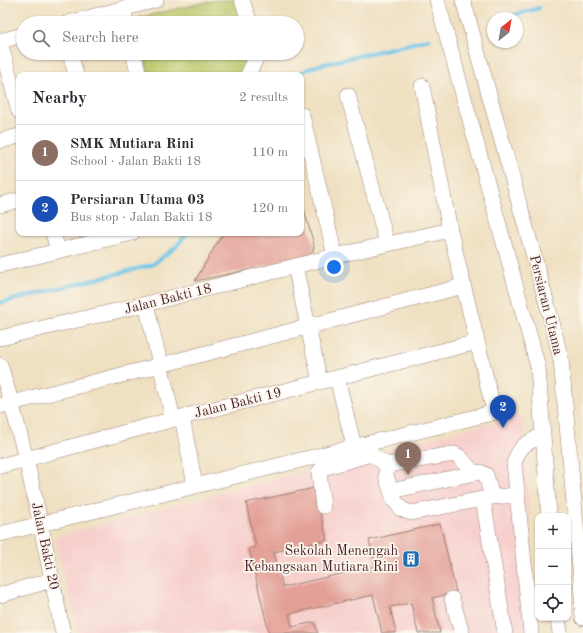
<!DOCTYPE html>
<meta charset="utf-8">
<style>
:root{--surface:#fff;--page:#f7f7f7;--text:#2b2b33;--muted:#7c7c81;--line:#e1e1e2;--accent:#1a73e8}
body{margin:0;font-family:"Old Standard TT",serif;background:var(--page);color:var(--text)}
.controls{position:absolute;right:12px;bottom:12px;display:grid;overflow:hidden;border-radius:8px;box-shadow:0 1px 3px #0004}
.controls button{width:36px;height:36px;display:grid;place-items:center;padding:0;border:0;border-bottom:1px solid var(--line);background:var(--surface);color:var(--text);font:20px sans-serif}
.compass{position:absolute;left:487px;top:12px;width:36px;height:36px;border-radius:50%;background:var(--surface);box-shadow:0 1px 3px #0004;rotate:31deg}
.you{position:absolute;left:334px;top:267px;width:14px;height:14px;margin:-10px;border:3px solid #fff;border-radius:50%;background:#1a73e8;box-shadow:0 0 0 6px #1a73e833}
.badge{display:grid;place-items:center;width:26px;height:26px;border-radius:50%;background:var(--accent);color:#fff;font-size:13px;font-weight:700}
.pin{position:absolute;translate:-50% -33px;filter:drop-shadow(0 1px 2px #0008)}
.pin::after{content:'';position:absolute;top:21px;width:14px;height:12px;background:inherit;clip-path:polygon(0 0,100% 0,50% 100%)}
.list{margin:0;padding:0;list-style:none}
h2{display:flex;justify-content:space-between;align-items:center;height:52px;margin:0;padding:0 16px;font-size:17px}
h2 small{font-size:13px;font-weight:400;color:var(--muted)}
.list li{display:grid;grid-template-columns:26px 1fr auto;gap:12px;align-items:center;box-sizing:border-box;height:56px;padding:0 16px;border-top:1px solid var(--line)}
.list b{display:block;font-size:15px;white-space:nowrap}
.list p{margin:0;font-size:13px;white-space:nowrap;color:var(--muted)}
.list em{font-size:13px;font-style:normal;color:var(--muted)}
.icon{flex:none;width:22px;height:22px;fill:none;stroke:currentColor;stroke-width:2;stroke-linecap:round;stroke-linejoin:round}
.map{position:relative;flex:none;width:583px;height:633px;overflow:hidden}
.search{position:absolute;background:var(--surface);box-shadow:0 1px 3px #0004;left:16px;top:16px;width:288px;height:44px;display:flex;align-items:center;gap:10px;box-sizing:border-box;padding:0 14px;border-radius:22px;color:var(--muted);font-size:15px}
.panel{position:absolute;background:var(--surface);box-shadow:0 1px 3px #0004;left:16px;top:72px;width:288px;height:164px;border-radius:8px}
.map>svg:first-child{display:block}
.built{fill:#f7d0ce}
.green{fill:#b9c668;stroke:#82724a}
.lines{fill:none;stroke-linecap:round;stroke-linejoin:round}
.stream{stroke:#69c3e7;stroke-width:4}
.building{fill:#e3a097}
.minor-casing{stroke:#9c8076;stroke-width:16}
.minor{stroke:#fff;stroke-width:15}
.labels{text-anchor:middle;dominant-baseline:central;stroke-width:3.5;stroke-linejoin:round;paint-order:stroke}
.street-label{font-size:14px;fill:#4a1f2b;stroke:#fbf7ec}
.poi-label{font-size:14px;fill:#4a1f2b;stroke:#fbf7ec;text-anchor:end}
</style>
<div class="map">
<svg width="583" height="633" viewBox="0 0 583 633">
<rect width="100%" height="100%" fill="#fbf7ec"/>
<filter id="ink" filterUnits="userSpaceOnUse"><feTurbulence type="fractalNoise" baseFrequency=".025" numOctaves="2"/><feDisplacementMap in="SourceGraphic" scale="8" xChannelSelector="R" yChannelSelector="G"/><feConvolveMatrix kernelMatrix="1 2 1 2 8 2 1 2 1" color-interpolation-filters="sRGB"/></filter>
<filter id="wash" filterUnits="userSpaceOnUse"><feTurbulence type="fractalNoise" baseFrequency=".012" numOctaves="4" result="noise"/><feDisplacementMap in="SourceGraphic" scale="16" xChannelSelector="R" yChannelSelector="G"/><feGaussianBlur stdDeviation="0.9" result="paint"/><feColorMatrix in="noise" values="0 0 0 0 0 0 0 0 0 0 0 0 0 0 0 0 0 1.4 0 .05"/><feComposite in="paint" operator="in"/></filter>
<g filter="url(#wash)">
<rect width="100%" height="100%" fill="#efe0c1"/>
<!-- built -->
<path class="built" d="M523,414L537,633H78L54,537Z"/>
<!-- green -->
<path class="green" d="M216,0H236L243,23H137L136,18Z
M144,53H251L243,75H149Z"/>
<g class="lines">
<!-- stream -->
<path class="stream" d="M504,18L539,8
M294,75L316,66L430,39
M0,303L152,265L177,246L187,233"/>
</g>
<g id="blocks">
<!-- building -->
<path class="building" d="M301,199L314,245L313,251L308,257L195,281L223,233H301Z
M314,488L327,540L274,552L283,587L376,566L369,540L440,524L456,592L432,598L440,633H418L411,603L390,607L396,633H382L373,595L289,614L292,627L314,622L318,633H269L249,549L256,547L246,503Z"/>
</g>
</g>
<g filter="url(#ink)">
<use href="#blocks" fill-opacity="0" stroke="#9c8076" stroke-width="1"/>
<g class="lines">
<defs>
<path id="minor" d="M242,0L250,23
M437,0L538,367L549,516
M463,0L552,322L561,360L581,579L583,618
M123,8L126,23
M68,23L156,0
M0,41L23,35
M0,42L19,111
M70,53L76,75
M133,53L139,75
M248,75L256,58L257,53
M348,95L387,244
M302,115L335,256
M0,141L19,136
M0,205L19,200
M53,233L58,251
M0,265L132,233
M295,266L320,382
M146,304L173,419
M0,338L146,304L335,256L450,230
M0,365C28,453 44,543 63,633
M337,378L354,446
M0,406L161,365L463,286
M182,417L195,485
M0,466L182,417L477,342
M474,473L460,457L454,454L387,465L386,475L393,498L401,509L411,513L492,497L518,495
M391,491L480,472L486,475L492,497
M483,499L505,633
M323,506L319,472L323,468L371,454L387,465
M0,534L492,413L493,407L450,230L422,86
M0,595L52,580
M452,599L462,633
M558,618L560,633
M531,633L514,463C520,445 526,443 543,435"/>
</defs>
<!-- minor casing -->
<use href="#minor" class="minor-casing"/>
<!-- minor -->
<use href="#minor" class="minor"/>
</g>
</g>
<!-- icons -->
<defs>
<symbol id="building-square" viewBox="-11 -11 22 22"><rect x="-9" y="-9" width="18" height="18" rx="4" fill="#1f6fb2" stroke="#fbf7ec"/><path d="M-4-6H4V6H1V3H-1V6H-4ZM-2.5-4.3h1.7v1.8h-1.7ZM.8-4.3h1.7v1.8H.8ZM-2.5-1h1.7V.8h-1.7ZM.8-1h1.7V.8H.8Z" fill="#fff"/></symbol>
</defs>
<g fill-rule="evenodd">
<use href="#building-square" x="401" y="549" width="20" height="20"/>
</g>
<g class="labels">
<!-- street labels -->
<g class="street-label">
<text transform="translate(168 299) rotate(-14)">Jalan Bakti 18</text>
<text transform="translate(546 305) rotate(76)">Persiaran Utama</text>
<text transform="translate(238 403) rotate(-14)">Jalan Bakti 19</text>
<text transform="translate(45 546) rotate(78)">Jalan Bakti 20</text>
</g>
<!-- poi labels -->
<g class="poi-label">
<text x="398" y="551">Sekolah Menengah<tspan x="398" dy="16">Kebangsaan Mutiara Rini</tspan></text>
</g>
</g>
</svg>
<div class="controls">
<button>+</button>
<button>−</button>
<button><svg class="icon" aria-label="locate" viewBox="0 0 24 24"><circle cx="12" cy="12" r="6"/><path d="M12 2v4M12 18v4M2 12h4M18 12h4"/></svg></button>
</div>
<svg class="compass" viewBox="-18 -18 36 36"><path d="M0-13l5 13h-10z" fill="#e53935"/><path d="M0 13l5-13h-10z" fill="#7c7c81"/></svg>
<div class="you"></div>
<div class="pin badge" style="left:408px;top:475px;background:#8d6e63">1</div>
<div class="pin badge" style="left:503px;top:428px;background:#1a4fb4">2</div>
<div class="search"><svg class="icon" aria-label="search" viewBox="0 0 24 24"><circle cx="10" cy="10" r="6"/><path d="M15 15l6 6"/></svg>Search here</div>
<section class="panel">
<h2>Nearby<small>2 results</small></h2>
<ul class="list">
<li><span class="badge" style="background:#8d6e63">1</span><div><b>SMK Mutiara Rini</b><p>School · Jalan Bakti 18</p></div><em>110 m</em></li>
<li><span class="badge" style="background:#1a4fb4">2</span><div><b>Persiaran Utama 03</b><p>Bus stop · Jalan Bakti 18</p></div><em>120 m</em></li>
</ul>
</section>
</div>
